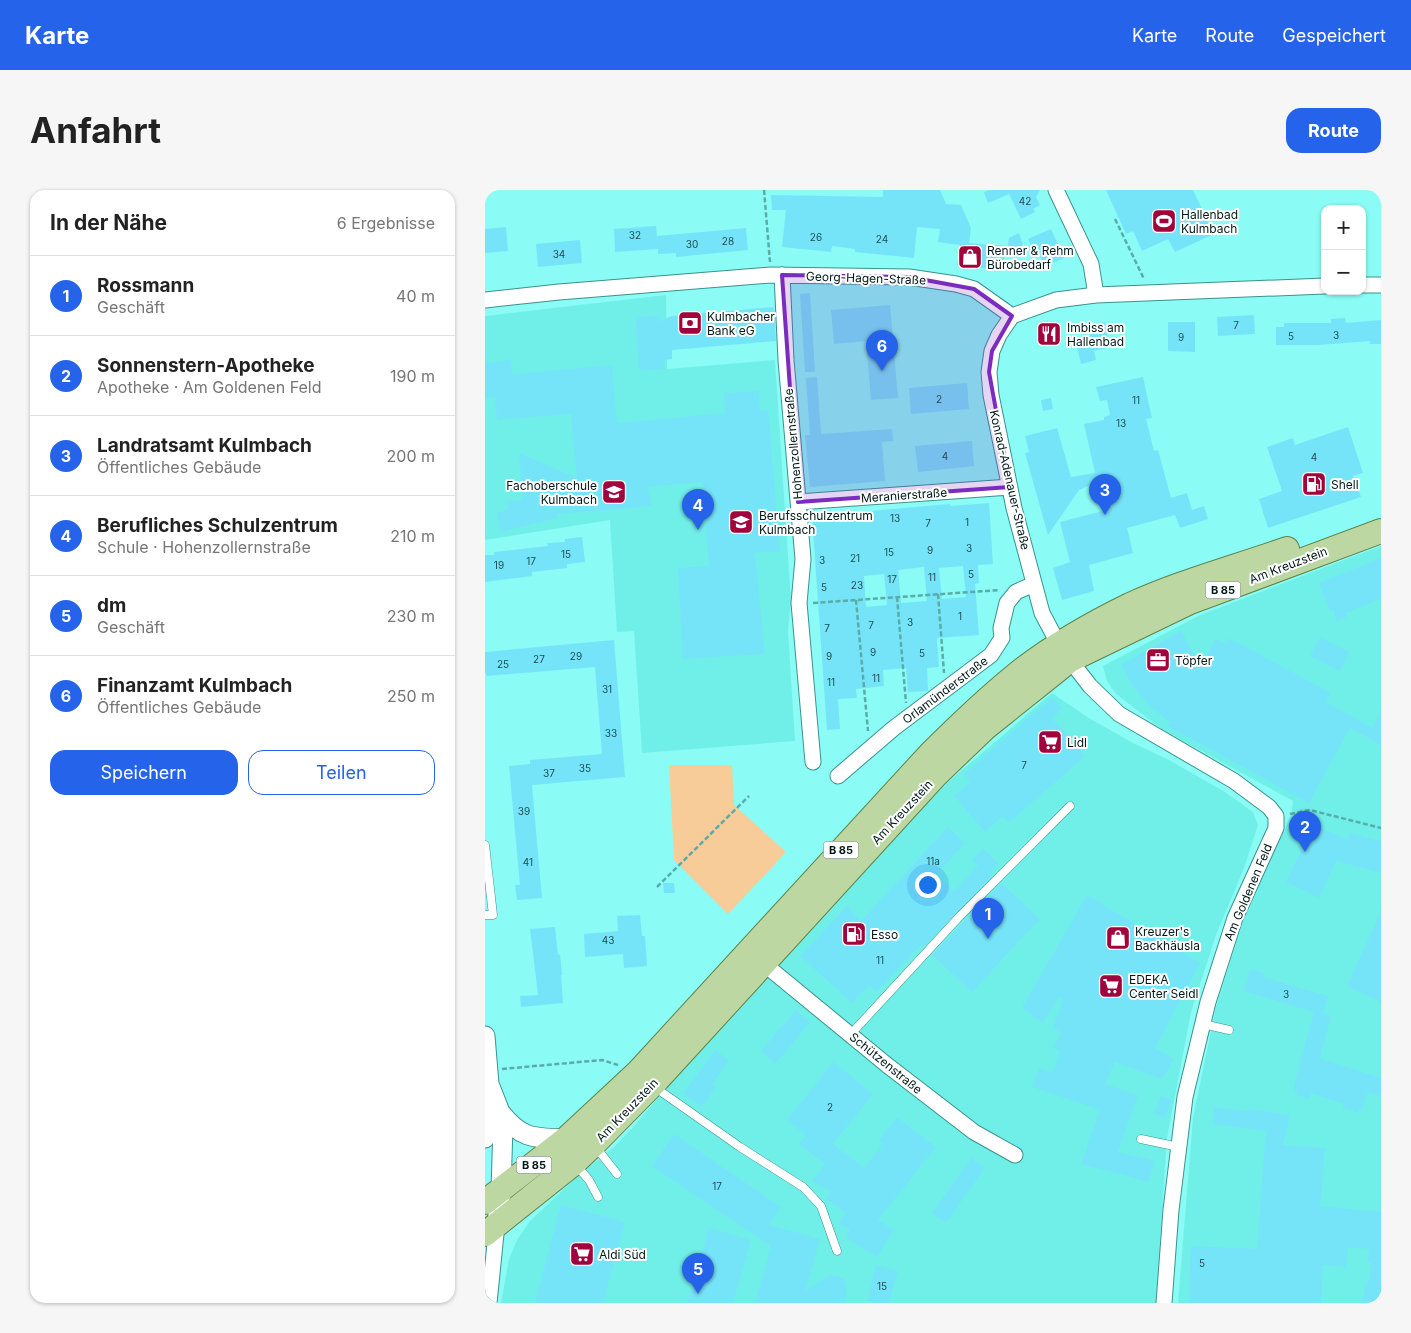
<!DOCTYPE html>
<html lang="de">
<meta charset="utf-8">
<style>
:root{--surface:#fff;--page:#f6f6f6;--text:#222;--muted:#767676;--line:#e0e0e0;--accent:#2563eb}
body{margin:0;font-family:Inter,sans-serif;background:var(--page);color:var(--text)}
.controls{position:absolute;right:15px;top:15px;display:grid;overflow:hidden;border-radius:10px;box-shadow:0 1px 4px #0004}
.controls button{width:45px;height:45px;display:grid;place-items:center;padding:0;border:0;border-bottom:1px solid var(--line);background:var(--surface);color:var(--text);font:25px sans-serif}
.you{position:absolute;left:442px;top:694px;width:18px;height:18px;margin:-12px;border:4px solid #fff;border-radius:50%;background:#1a73e8;box-shadow:0 0 0 8px #1a73e833}
.badge{display:grid;place-items:center;width:32px;height:32px;border-radius:50%;background:var(--accent);color:#fff;font-size:16px;font-weight:700}
.pin{position:absolute;translate:-50% -41px;filter:drop-shadow(0 1px 2px #0008)}
.pin::after{content:'';position:absolute;top:26px;width:18px;height:15px;background:inherit;clip-path:polygon(0 0,100% 0,50% 100%)}
.list{margin:0;padding:0;list-style:none}
h2{display:flex;justify-content:space-between;align-items:center;height:65px;margin:0;padding:0 20px;font-size:21px}
h2 small{font-size:16px;font-weight:400;color:var(--muted)}
.list li{display:grid;grid-template-columns:32px 1fr auto;gap:15px;align-items:center;box-sizing:border-box;height:80px;padding:0 20px;border-top:1px solid var(--line)}
.list b{display:block;font-size:19px;white-space:nowrap}
.list p{margin:0;font-size:16px;white-space:nowrap;color:var(--muted)}
.list em{font-size:16px;font-style:normal;color:var(--muted)}
.actions{display:flex;gap:10px;padding:15px 20px}
.actions a{flex:1;padding:11px 0;border:1px solid var(--accent);border-radius:15px;text-align:center;font-size:18px;color:var(--accent)}
.actions .main{background:var(--accent);color:#fff}
.map{position:relative;flex:none;width:896px;height:1113px;overflow:hidden;border-radius:15px}
header{display:flex;align-items:center;gap:30px;box-sizing:border-box;height:70px;padding:0 25px;background:var(--accent);color:#fff}
header strong{font-size:24px}
nav{display:flex;gap:28px;margin-inline-start:auto;font-size:18px}
.intro{display:flex;align-items:center;justify-content:space-between;box-sizing:border-box;height:120px;padding:0 30px}
h1{margin:0;font-size:35px}
.button{padding:12px 22px;border-radius:15px;background:var(--accent);color:#fff;font-size:18px;font-weight:700}
main{display:flex;gap:30px;padding:0 30px}
aside{flex:1;background:var(--surface);border-radius:15px;box-shadow:0 1px 4px #0004}
.map>svg:first-child{display:block}
.built{fill:#70efe8}
.green{fill:#f8cc99}
.building{fill:#76e4f8;fill-rule:evenodd}
.lines{fill:none;stroke-linecap:round;stroke-linejoin:round}
.service-casing{stroke:#39928d;stroke-width:9}
.minor-casing{stroke:#39928d;stroke-width:17}
.tertiary-casing{stroke:#39928d;stroke-width:21}
.primary-casing{stroke:#5e8449;stroke-width:26}
.path{stroke:#5aaca8;stroke-width:2.5;stroke-dasharray:5 2.5;stroke-linecap:butt}
.service{stroke:#fff;stroke-width:8}
.minor{stroke:#fff;stroke-width:15}
.tertiary{stroke:#fff;stroke-width:19}
.primary{stroke:#bcd7a1;stroke-width:24}
.marked{fill:#7b2cbf;fill-opacity:0.2;stroke:#7b2cbf;stroke-width:4;stroke-linejoin:round}
.labels{text-anchor:middle;dominant-baseline:central;stroke-width:4;stroke-linejoin:round;paint-order:stroke}
.number-label{font-size:10px;fill:#1e4c50}
.shield{fill:#fff;stroke:#4d5e5d;stroke-width:1}
.shield-label{font-size:11px;font-weight:bold;fill:#011918}
.poi-label{font-size:12px;fill:#011918;stroke:#fff;text-anchor:start}
.street-label{font-size:12px;fill:#011918;stroke:#fff}
</style>
<header>
<strong>Karte</strong>
<nav><a>Karte</a><a>Route</a><a>Gespeichert</a></nav>
</header>
<div class="intro"><h1>Anfahrt</h1><a class="button">Route</a></div>
<main>
<aside>
<h2>In der Nähe<small>6 Ergebnisse</small></h2>
<ul class="list">
<li><span class="badge">1</span><div><b>Rossmann</b><p>Geschäft</p></div><em>40 m</em></li>
<li><span class="badge">2</span><div><b>Sonnenstern-Apotheke</b><p>Apotheke · Am Goldenen Feld</p></div><em>190 m</em></li>
<li><span class="badge">3</span><div><b>Landratsamt Kulmbach</b><p>Öffentliches Gebäude</p></div><em>200 m</em></li>
<li><span class="badge">4</span><div><b>Berufliches Schulzentrum</b><p>Schule · Hohenzollernstraße</p></div><em>210 m</em></li>
<li><span class="badge">5</span><div><b>dm</b><p>Geschäft</p></div><em>230 m</em></li>
<li><span class="badge">6</span><div><b>Finanzamt Kulmbach</b><p>Öffentliches Gebäude</p></div><em>250 m</em></li>
</ul>
<div class="actions"><a class="main">Speichern</a><a>Teilen</a></div>
</aside>
<div class="map">
<svg width="896" height="1113" viewBox="0 0 896 1113">
<rect width="100%" height="100%" fill="#8afcf5"/>
<!-- built -->
<path class="built" d="M181,105L182,179L290,170L306,411L303,441L310,551L157,563L149,441L132,442L125,330L0,350V126Z
M896,356V1113H693L708,928L731,817L760,725L806,626L808,611L678,540L631,504L622,491L618,476L715,425Z
M567,503L604,528L648,553L684,570L740,602L768,622L773,635L759,678L731,745L706,822L682,948L671,1113H16L24,1069L32,1050L45,1031L92,987L129,957L149,936L266,799L462,593Z"/>
<!-- green -->
<path class="green" d="M184,575H247L249,615L301,662L278,687L243,724L189,670Z"/>
<!-- building -->
<path class="building" d="M398,0H455L461,14L476,15L486,38L484,53L523,56L524,48L534,43L538,55L520,65L517,78L504,76L503,79L472,75L475,55L453,52L455,39L432,37L429,68L370,62V59L347,56L346,62L297,57L301,20H287L286,5L398,7Z
M505,0H555L551,7L555,15L548,19L550,22L536,29L524,4L503,13L499,2Z
M621,0H708L729,44L690,62L683,49L657,61L648,41L641,44Z
M171,36L172,46L261,38L263,60L191,67V63L173,64V59L130,62L129,39Z
M21,37L23,61L0,63V39Z
M566,39L579,68L566,74L564,71L558,74L555,66L551,68L543,49Z
M95,50L97,73L53,77L51,54Z
M325,103L330,182H320L315,104Z
M405,115L413,208L386,210L381,151L349,154L346,120Z
M289,117L291,151L187,160V169L179,170V179L154,181L151,127L175,126V132L186,126Z
M769,125L770,144L733,146L732,127Z
M860,128L861,133L896,130V154H885V151L834,155H791V137H799V133H846V129Z
M620,132L625,157L609,161L611,170L596,174L590,148L606,145L604,135Z
M683,132H710V162L683,161Z
M26,170L27,184L127,175L132,233L240,223L239,203L274,201L275,221L283,220L295,361L270,363L280,464L198,469L193,378L224,376L217,292L163,297L167,316L72,324V328L15,342L12,323L23,319L22,311L38,310L34,263L92,288L86,224L12,230L10,207L0,208V173Z
M332,187L336,244L407,239L408,251L397,252L400,291L325,297L320,245H325L321,188Z
M658,187L667,228L661,229L669,261L673,260L686,308L702,303L707,320L719,316L723,329L695,338L690,325L642,338L648,363L604,375L609,401L577,410L568,378L585,372L575,332L618,321L612,292L594,300L563,345L540,263L544,262L540,246L572,238L586,287L610,283L599,234L619,230V227L625,225L622,210L615,211L611,197Z
M482,193L484,219L426,224L424,198Z
M566,208L568,219L558,221L556,210Z
M863,237L878,283L868,286L876,307L783,338L774,309L797,301L782,257L808,248L810,255Z
M487,251L489,276L433,282L430,256Z
M504,313L508,374L493,375L494,393L490,394L494,445L452,448L454,477L442,478L443,501L423,502L421,478L398,480L399,496L371,499L372,508L353,509L355,539L342,540L327,326L465,314V316ZM478,376L481,407L457,409L454,378ZM439,377L442,411L416,413L413,380ZM399,384L402,415L381,417L379,386Z
M97,347L100,372L82,374V378L47,382V386L0,392V365H9V362L63,356L62,353L80,352V349Z
M896,368V409L860,423L862,427L852,431L848,420L845,422L834,393Z
M696,441L716,476L730,450H734L741,454L744,448L846,503L841,512L888,538L896,521V555L865,538L824,613L683,536L685,533L664,515L647,495L636,475Z
M835,447L863,461V465L855,481L825,466Z
M129,450L140,587L47,595L57,708L32,710L30,695H35L24,576L45,574V570L117,564L110,477L2,486L0,482V462Z
M567,507L577,519L567,528L600,566L524,633L518,626L500,642L469,606L485,592L479,584Z
M829,634L862,650L865,643L896,651V683L851,671L834,708L801,692Z
M463,637L480,653L451,685L469,702L493,675L487,670L498,658L513,673L505,682L508,685L439,757L436,755L391,802L384,795L367,813L315,766L362,716L376,731Z
M178,693H189L190,703H179Z
M516,693L555,729L487,802L447,765Z
M602,705L715,773L670,858L689,869L677,889L630,872L620,894L653,905L633,962L670,971L664,992L597,974L603,953L615,920L547,897L554,878L568,883L575,861L568,857L576,843L568,838L578,809L574,807L558,833L537,818Z
M896,721V812L862,796Z
M155,725L157,746H160L162,776L139,778L138,764L100,767L99,744L133,741L132,726Z
M70,737L73,765L75,764L77,785H76L78,813L36,817L35,806L53,805L45,739Z
M765,779L779,783L778,787L843,806L838,824L846,826L835,868L896,888V906L883,902L877,920L874,919L873,923L857,918L859,914L826,903L824,909L811,905L812,901L808,900L829,822L759,801Z
M311,820L325,832L290,874L276,861Z
M230,860L244,870L227,894L231,897L217,917L198,904Z
M348,872L388,904L348,954L379,978L398,953L394,950L412,927L451,957L393,1030L409,1040L392,1067L361,1048L365,1040L354,1033L361,1023L341,1009L346,1001L327,991L340,974L314,954L321,946L302,930Z
M676,906L687,910L680,928L669,924Z
M729,917L762,921L763,919L805,925L798,955L840,958L835,1016L896,1022V1113H877L880,1094H883L886,1072L882,1071L884,1059L863,1057L861,1077L838,1075L836,1113H704L706,1056L772,1059L781,941L728,934Z
M189,944L296,1017L284,1035L335,1049L320,1102L343,1086L352,1085L359,1089L361,1094L362,1099L359,1113H270L286,1056L167,976Z
M486,968L500,978L461,1033L447,1023Z
M76,1015L140,1032L118,1113H50Z
M224,1038L266,1050L248,1113H202Z
M391,1075L413,1081L404,1113H390L382,1111Z"/>
<g class="lines">
<defs>
<path id="service" d="M0,655L8,725H0
M718,834L744,840
M365,845L475,726L585,616
M168,896L255,957L318,997L336,1016L352,1061
M656,949L694,957
M110,956L132,984
M90,974L104,990L113,1007"/>
<path id="minor" d="M571,0L606,74L611,105
M297,85L301,170L318,369L314,413L328,572
M877,95H896
M0,110L74,102L286,85L424,87L471,94L489,99L527,126
M527,126L514,145L507,161L504,182L506,205L529,318L557,423L574,455L585,470L605,496L634,524L749,591L784,617L791,626V638L750,728L723,812L700,907L686,1020L679,1113
M527,126L571,110L611,105L840,96
M313,312L525,297
M353,586L409,538L506,465L517,448L516,438L522,413L531,402L549,394
M278,773L402,875L489,942L530,965
M4,1113L12,1034"/>
<path id="tertiary" d="M0,846L4,894L0,948
M4,894L15,922L18,936L16,1000L12,1034
M15,922C36,949 48,948 81,949"/>
<path id="primary" d="M0,1012L81,949L153,882L445,564C473,536 501,509 532,484C566,457 606,434 645,415C695,392 751,377 802,359
M0,1044L89,973L109,954L173,889L452,584L500,538L585,470L705,412L896,341"/>
</defs>
<!-- service casing -->
<use href="#service" class="service-casing"/>
<!-- minor casing -->
<use href="#minor" class="minor-casing"/>
<!-- tertiary casing -->
<use href="#tertiary" class="tertiary-casing"/>
<!-- primary casing -->
<use href="#primary" class="primary-casing"/>
<!-- path -->
<path class="path" d="M279,0L285,72
M630,29L659,89
M453,404L459,483
M412,407L421,513
M371,410L383,541
M328,413L515,400
M805,624L825,620L896,638
M172,697L264,606
M17,879L117,870L133,875"/>
<!-- service -->
<use href="#service" class="service"/>
<!-- minor -->
<use href="#minor" class="minor"/>
<!-- tertiary -->
<use href="#tertiary" class="tertiary"/>
<!-- primary -->
<use href="#primary" class="primary"/>
</g>
<!-- marked area -->
<path class="marked" d="M297,85L424,87L489,99L527,126L507,161L504,182L525,297L313,312Z"/>
<!-- icons -->
<defs>
<symbol id="stadium-square" viewBox="-11 -11 22 22"><rect x="-9" y="-9" width="18" height="18" rx="4" fill="#a1033d" stroke="#fff"/><path d="M0-5a6.5 5 0 1 0 0 10a6.5 5 0 1 0 0-10ZM-3.5-1.8h7v3.6h-7Z" fill="#fff"/></symbol>
<symbol id="shop-square" viewBox="-11 -11 22 22"><rect x="-9" y="-9" width="18" height="18" rx="4" fill="#a1033d" stroke="#fff"/><path d="M-5-2.5h2.3a2.7 3.5 0 0 1 5.4 0H5L5.5 6h-11ZM-1.5-2.5h3a1.5 2.3 0 0 0-3 0Z" fill="#fff"/></symbol>
<symbol id="bank-square" viewBox="-11 -11 22 22"><rect x="-9" y="-9" width="18" height="18" rx="4" fill="#a1033d" stroke="#fff"/><path d="M-6-4H6V4H-6ZM0-2.3a2.3 2.3 0 1 0 0 4.6a2.3 2.3 0 1 0 0-4.6Z" fill="#fff"/></symbol>
<symbol id="restaurant-square" viewBox="-11 -11 22 22"><rect x="-9" y="-9" width="18" height="18" rx="4" fill="#a1033d" stroke="#fff"/><path d="M-5-6h1v4h1v-4h1v4h1v-4h1v5L-1.5 .5V6h-2V.5L-5-1ZM5-6V6H3V1.5H1.5Q1.5-4 5-6Z" fill="#fff"/></symbol>
<symbol id="fuel-square" viewBox="-11 -11 22 22"><rect x="-9" y="-9" width="18" height="18" rx="4" fill="#a1033d" stroke="#fff"/><path d="M-5.5-6h7V0h2V4h1.3V-2.5L3-4.5l.8-.8L6-3V5H2.5V1h-1V6h-7ZM-4.2-4.7v3.2H.2V-4.7Z" fill="#fff"/></symbol>
<symbol id="school-square" viewBox="-11 -11 22 22"><rect x="-9" y="-9" width="18" height="18" rx="4" fill="#a1033d" stroke="#fff"/><path d="M0-5L7-2L0 1L-7-2ZM-4 1L0 2.5L4 1V4Q0 6-4 4Z" fill="#fff"/></symbol>
<symbol id="office-square" viewBox="-11 -11 22 22"><rect x="-9" y="-9" width="18" height="18" rx="4" fill="#a1033d" stroke="#fff"/><path d="M-6-3h4V-5.5h4V-3h4V5H-6ZM-1-4.5V-3h2v-1.5ZM-6 0V1H6V0Z" fill="#fff"/></symbol>
<symbol id="supermarket-square" viewBox="-11 -11 22 22"><rect x="-9" y="-9" width="18" height="18" rx="4" fill="#a1033d" stroke="#fff"/><path d="M-6-5.5h2.5l.6 2H6L4.5 2H-2.5L-4.4-4H-6ZM-1.5 3.2a1.3 1.3 0 1 0 .1 0ZM3 3.2a1.3 1.3 0 1 0 .1 0Z" fill="#fff"/></symbol>
</defs>
<g fill-rule="evenodd">
<use href="#stadium-square" x="665" y="17" width="28" height="28"/>
<use href="#shop-square" x="471" y="53" width="28" height="28"/>
<use href="#bank-square" x="191" y="119" width="28" height="28"/>
<use href="#restaurant-square" x="550" y="130" width="28" height="28"/>
<use href="#fuel-square" x="815" y="280" width="28" height="28"/>
<use href="#school-square" x="115" y="288" width="28" height="28"/>
<use href="#school-square" x="242" y="318" width="28" height="28"/>
<use href="#office-square" x="659" y="456" width="28" height="28"/>
<use href="#supermarket-square" x="551" y="538" width="28" height="28"/>
<use href="#fuel-square" x="355" y="730" width="28" height="28"/>
<use href="#shop-square" x="619" y="734" width="28" height="28"/>
<use href="#supermarket-square" x="612" y="782" width="28" height="28"/>
<use href="#supermarket-square" x="83" y="1050" width="28" height="28"/>
</g>
<g class="labels">
<!-- number labels -->
<g class="number-label">
<text x="540" y="11">42</text>
<text x="150" y="45">32</text>
<text x="331" y="47">26</text>
<text x="397" y="49">24</text>
<text x="243" y="51">28</text>
<text x="207" y="54">30</text>
<text x="74" y="64">34</text>
<text x="751" y="135">7</text>
<text x="851" y="145">3</text>
<text x="806" y="146">5</text>
<text x="696" y="147">9</text>
<text x="454" y="209">2</text>
<text x="651" y="210">11</text>
<text x="636" y="233">13</text>
<text x="460" y="266">4</text>
<text x="829" y="267">4</text>
<text x="410" y="328">13</text>
<text x="482" y="332">1</text>
<text x="443" y="333">7</text>
<text x="484" y="358">3</text>
<text x="445" y="360">9</text>
<text x="404" y="362">15</text>
<text x="81" y="364">15</text>
<text x="370" y="368">21</text>
<text x="337" y="370">3</text>
<text x="46" y="371">17</text>
<text x="14" y="375">19</text>
<text x="486" y="384">5</text>
<text x="447" y="387">11</text>
<text x="407" y="389">17</text>
<text x="372" y="395">23</text>
<text x="339" y="397">5</text>
<text x="475" y="426">1</text>
<text x="425" y="432">3</text>
<text x="386" y="435">7</text>
<text x="342" y="438">7</text>
<text x="388" y="462">9</text>
<text x="437" y="463">5</text>
<text x="91" y="466">29</text>
<text x="344" y="466">9</text>
<text x="54" y="469">27</text>
<text x="18" y="474">25</text>
<text x="391" y="488">11</text>
<text x="346" y="492">11</text>
<text x="122" y="499">31</text>
<text x="126" y="543">33</text>
<text x="539" y="575">7</text>
<text x="100" y="578">35</text>
<text x="64" y="583">37</text>
<text x="39" y="621">39</text>
<text x="448" y="671">11a</text>
<text x="43" y="672">41</text>
<text x="123" y="750">43</text>
<text x="395" y="770">11</text>
<text x="801" y="804">3</text>
<text x="345" y="917">2</text>
<text x="232" y="996">17</text>
<text x="717" y="1073">5</text>
<text x="397" y="1096">15</text>
</g>
<!-- shield labels -->
<g class="shield">
<rect x="720.5" y="391.5" width="35" height="17" rx="4"/>
<rect x="338.5" y="651.5" width="35" height="17" rx="4"/>
<rect x="31.5" y="966.5" width="35" height="17" rx="4"/>
</g>
<g class="shield-label">
<text x="738" y="400">B 85</text>
<text x="356" y="660">B 85</text>
<text x="49" y="975">B 85</text>
</g>
<!-- poi labels -->
<g class="poi-label">
<text x="696" y="24">Hallenbad<tspan x="696" dy="14">Kulmbach</tspan></text>
<text x="502" y="60">Renner &amp; Rehm<tspan x="502" dy="14">Bürobedarf</tspan></text>
<text x="222" y="126">Kulmbacher<tspan x="222" dy="14">Bank eG</tspan></text>
<text x="582" y="137">Imbiss am<tspan x="582" dy="14">Hallenbad</tspan></text>
<text x="846" y="294">Shell</text>
<text x="112" y="295" text-anchor="end">Fachoberschule<tspan x="112" dy="14">Kulmbach</tspan></text>
<text x="274" y="325">Berufsschulzentrum<tspan x="274" dy="14">Kulmbach</tspan></text>
<text x="690" y="470">Töpfer</text>
<text x="582" y="552">Lidl</text>
<text x="650" y="741">Kreuzer's<tspan x="650" dy="14">Backhäusla</tspan></text>
<text x="386" y="744">Esso</text>
<text x="644" y="789">EDEKA<tspan x="644" dy="14">Center Seidl</tspan></text>
<text x="114" y="1064">Aldi Süd</text>
</g>
<!-- street labels -->
<g class="street-label">
<text transform="translate(381 88) rotate(2)">Georg-Hagen-Straße</text>
<text transform="translate(308 254) rotate(-95)">Hohenzollernstraße</text>
<text transform="translate(525 290) rotate(77)">Konrad-Adenauer-Straße</text>
<text transform="translate(419 305) rotate(-4)">Meranierstraße</text>
<text transform="translate(803 375) rotate(-21)">Am Kreuzstein</text>
<text transform="translate(460 500) rotate(-37)">Orlamünderstraße</text>
<text transform="translate(417 622) rotate(-47)">Am Kreuzstein</text>
<text transform="translate(763 702) rotate(-67)">Am Goldenen Feld</text>
<text transform="translate(401 873) rotate(39)">Schützenstraße</text>
<text transform="translate(142 920) rotate(-46)">Am Kreuzstein</text>
</g>
</g>
</svg>
<div class="controls">
<button>+</button>
<button>−</button>
</div>
<div class="you"></div>
<div class="pin badge" style="left:503px;top:749px">1</div>
<div class="pin badge" style="left:820px;top:662px">2</div>
<div class="pin badge" style="left:620px;top:325px">3</div>
<div class="pin badge" style="left:213px;top:340px">4</div>
<div class="pin badge" style="left:213px;top:1104px">5</div>
<div class="pin badge" style="left:397px;top:181px">6</div>
</div>
</main>
